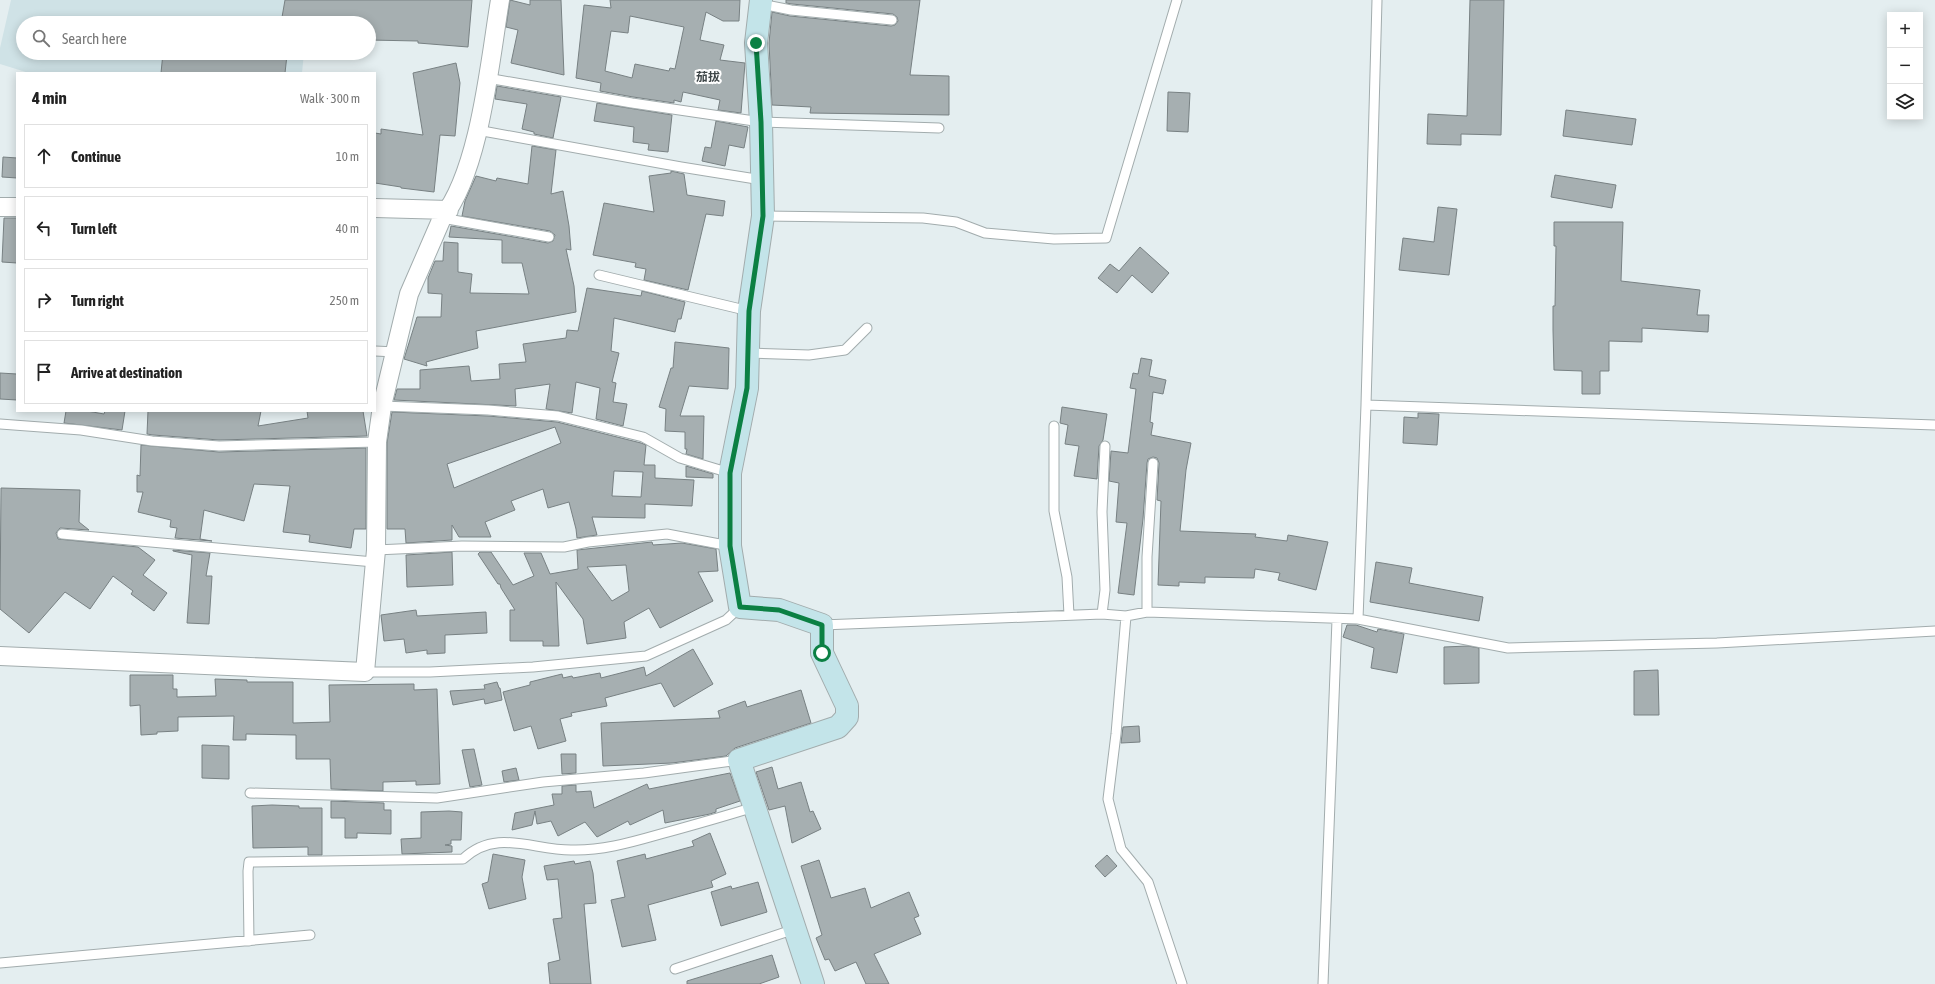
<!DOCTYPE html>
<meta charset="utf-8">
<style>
:root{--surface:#fff;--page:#f2f2f2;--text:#222;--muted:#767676;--line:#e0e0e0}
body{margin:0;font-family:"Asap Condensed","Noto Sans TC",sans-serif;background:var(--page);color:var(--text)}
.controls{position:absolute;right:12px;top:12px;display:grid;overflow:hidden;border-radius:0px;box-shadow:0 2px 10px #0003}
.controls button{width:36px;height:36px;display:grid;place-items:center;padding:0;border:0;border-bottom:1px solid var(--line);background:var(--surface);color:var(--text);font:20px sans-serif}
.stop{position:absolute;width:12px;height:12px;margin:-9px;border:3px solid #0b8043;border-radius:50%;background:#fff}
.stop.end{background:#0b8043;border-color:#fff;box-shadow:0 1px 4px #0008}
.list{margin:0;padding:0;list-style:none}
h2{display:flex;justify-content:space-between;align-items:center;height:52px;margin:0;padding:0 16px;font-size:17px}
h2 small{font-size:13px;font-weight:400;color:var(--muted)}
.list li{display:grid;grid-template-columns:26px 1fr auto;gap:12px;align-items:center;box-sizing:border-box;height:64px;margin:0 8px 8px;padding:0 8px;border:1px solid var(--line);border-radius:0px}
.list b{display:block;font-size:15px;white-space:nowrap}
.list em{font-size:13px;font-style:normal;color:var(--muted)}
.icon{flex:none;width:22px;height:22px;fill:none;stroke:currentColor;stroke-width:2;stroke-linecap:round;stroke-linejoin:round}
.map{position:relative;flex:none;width:1935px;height:984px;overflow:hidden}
.search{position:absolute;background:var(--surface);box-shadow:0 2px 10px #0003;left:16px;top:16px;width:360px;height:44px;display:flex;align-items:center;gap:10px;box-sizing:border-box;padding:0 14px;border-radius:22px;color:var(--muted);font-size:15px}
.panel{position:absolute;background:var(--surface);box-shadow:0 2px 10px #0003;left:16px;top:72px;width:360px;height:340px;border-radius:0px}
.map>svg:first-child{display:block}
.built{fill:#cfe2e6}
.building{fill:#a6afb1;stroke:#788183;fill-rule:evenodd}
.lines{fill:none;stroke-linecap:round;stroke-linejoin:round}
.lane-casing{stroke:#a2acad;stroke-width:11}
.street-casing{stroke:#a2acad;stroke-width:20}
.secondary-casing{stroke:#a2acad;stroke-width:24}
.lane{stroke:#fff;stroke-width:9}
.street{stroke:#fff;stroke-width:18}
.secondary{stroke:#c3e4e9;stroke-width:22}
.route{stroke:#0b8043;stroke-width:5}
.labels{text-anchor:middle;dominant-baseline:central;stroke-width:4;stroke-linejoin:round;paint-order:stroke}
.quarter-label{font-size:12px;font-weight:bold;fill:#3d4547;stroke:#fff}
</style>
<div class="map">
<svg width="1935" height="984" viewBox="0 0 1935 984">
<rect width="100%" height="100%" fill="#e4eef0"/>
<!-- built -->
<path class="built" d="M11,0H312L309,23H23V53H304L302,73H29L0,64V48Z"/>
<!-- building -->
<path class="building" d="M285,0H472L468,47L418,43V41L369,40V23H281Z
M510,0L530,5V0H561L564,75L511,63L518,30L506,27Z
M610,0H740L739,21H723L706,12L700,40L724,45L720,60L745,63L741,113L718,110L720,100L683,92L681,102L674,100V103L633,97L600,91L601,83L576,78L584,5L611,8ZM630,16L684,27L675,69L670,68L669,71L635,64L632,78L605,71L611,31L628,33Z
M786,0H920L910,75L949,76V115L810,113L811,107L772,105L769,43L772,12L790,16L891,26L895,25L898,21L897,17L893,14L792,4L786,3Z
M1470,0H1504L1501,135L1461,134V145L1427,144L1428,114L1467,116Z
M163,53H254L287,55L285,73H161Z
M456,63L460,83L455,136L440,135L434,192L401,188V187L375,183V133L381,134V129L423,135L413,73Z
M497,86L561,97L553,138L534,134V132L522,129L527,104L495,99Z
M1168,92L1190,93L1188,132L1167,131Z
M597,103L672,115L668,152L648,150L649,144L633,142L634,127L594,121Z
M1566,110L1636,119L1632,145L1563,136Z
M716,121L748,127L744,148L729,145L725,166L702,161L705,147L711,148Z
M532,146L556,150L551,194L563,191L569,226L571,250L566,249L574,286L576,312L476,331L478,348L426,362L427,366L404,359L417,317H441L442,294L428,293V278L435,261H443L444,242L458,243V272L472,274L470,293L529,294L522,263H502V240L449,237L451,226L548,243L553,241L555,235L550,231L462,216L465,201L476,176L496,181L497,178L528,184Z
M3,157L17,158V178L2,177Z
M671,171L684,174L687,195L725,201L723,216L706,214L688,290L644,280L646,269L635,267L636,263L593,255L604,203L654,212L649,176L671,173Z
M1555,175L1616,185L1612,208L1551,197Z
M1438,207L1457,209L1449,275L1399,270L1403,238L1434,242Z
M4,218H17V263L2,262Z
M1554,222H1623L1621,281L1700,290L1697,315H1709L1708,332L1642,328V342L1609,341V371H1600V394H1582V371L1554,370L1553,330V306H1555L1556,246H1554Z
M1140,247L1169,273L1152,293L1132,275L1117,293L1098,278L1110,264L1119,271Z
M587,288L641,296L642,291L685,302L681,319H678L675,332L614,318L611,351L619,353L612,382L616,383L613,402L627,404L623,426L596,419L600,388L576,382L572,413L546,409L550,384L515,389L516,406L394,400L397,389H420V370L469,366L471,381L500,379L499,364L526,362L523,344L566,338L567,330L578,331Z
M675,342L729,348L728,389L689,386L680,416H704L703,459L686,454L687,449H685V432L665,431L666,409L659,407L671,368H673Z
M1141,358L1152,360L1149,376L1166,380L1163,394L1153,392L1150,422L1153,423L1151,435L1191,443L1186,470L1180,531L1256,534L1255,537L1287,541L1288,535L1328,542L1316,590L1278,580L1280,573L1255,569L1254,578L1205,577V583L1179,582V586L1158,585L1161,501L1157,500L1159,463L1157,458L1153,457L1148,459L1147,463L1143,519L1134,595L1118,593L1127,523L1116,522L1119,483L1109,481L1111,451L1128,453L1136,389L1130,388L1133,373L1138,374Z
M0,373L17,374V400L0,399Z
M1062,407L1107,414L1103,440L1099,446L1097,479L1074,476L1079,446L1065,444L1068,425L1060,423Z
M66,411H87L104,414L105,411H125L122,430L64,423Z
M148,411H261L258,426L308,418L307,411H363L367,436L219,440L153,435L147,434Z
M392,412L488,416L557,422L641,443L646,445L644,465H655V478L694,480L692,506L645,504V518L592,517L597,535L577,538L576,529L569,502L548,508L543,489L511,501L515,510L485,522L491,537H459L452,525V540L406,543L405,529H387V443ZM555,427L561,443L454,488L447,464ZM614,471L643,472L641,497L612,496Z
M1418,413L1439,414L1437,445L1403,443L1404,417L1418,418Z
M141,445L219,452L366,448V529H354L351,548L309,542L310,535L283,532L290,486L254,484L244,521L204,510L200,539L212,541L175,538L177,528L170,527L171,520L138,512L143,492H137V475L140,476Z
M686,466L713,474V478L686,477Z
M1,488L80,490L79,522L89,530L60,528L56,533L58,539L138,547L155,560L143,575L167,593L154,611L131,594L133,591L113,576L90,609L65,592L29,633L0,609Z
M652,542L653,545L682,543L716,549L718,571L698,572L713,601L660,628L649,608L624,622L626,638L587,644L583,619L556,582L559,646H543V641H510V610H515L501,588L500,584H498L478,554L480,552H491L513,585L534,576L524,553H541L550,574L578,569L577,550ZM626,565L629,591L612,601L587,567Z
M173,550L210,553L206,576H212L209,624L187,623L192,555L173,551Z
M452,552L453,585L407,587L406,555Z
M1376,562L1412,568L1409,583L1483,597L1479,621L1370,602Z
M416,610L417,616L486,612L487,633L445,635V653L427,654V650L406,653L404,639L384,641L381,615Z
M1347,625H1356L1377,632L1378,629L1404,634L1397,673L1371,668L1374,648L1343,637Z
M1468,646L1479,648V683L1444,684V647Z
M693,649L713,684L674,707L661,683L605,698L607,706L571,713L572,716L560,719L566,741L538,749L531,726L514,731L503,692L530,685V682L562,674L563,678L572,676L573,678L600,673L601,678L644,667L646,676Z
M1658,670L1659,715H1634V671Z
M130,675H173V689H177V697L216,696L215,679L247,680V682H293V723L330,722L329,685L414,684V690L437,689L440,784L416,785V781L383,782V791L331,789L330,759H296V735L246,734V740H233L234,716L178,717V731L157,732V734L141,735L140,705L130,706Z
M497,682L499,688H500L502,700L485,704L484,699L453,705L450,691L485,689L484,685Z
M801,690L811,723L735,748L726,756L672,763L603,766L601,723L720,718L718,711L745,701L747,707Z
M1139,726L1140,742L1121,743L1123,727Z
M202,745L229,746V779L202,778Z
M474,749L482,785L470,787L462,750Z
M561,754H576V773L562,774Z
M772,767L778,789L801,782L810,812L813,811L821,829L792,843L785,806L769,810L756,772Z
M516,768L519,780L504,782L502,771Z
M730,773L740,801L716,809V812L710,814L665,823L663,810L630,825L628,821L597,837L585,822L558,836L551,821L537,824L535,811L532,825L512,830L515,813L554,805L552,794H562V786L576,785V792L591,791L594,808L647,784L649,789Z
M331,801L384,803V810H391V834L357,833V838H345V818H331Z
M272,805L299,806V808H322V855H308V847L253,848L252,806Z
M449,811L462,812L461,840H451V844L445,845L452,846V852L402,854L401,839L421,838V812Z
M710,833L726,874L711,881L713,887L648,905L656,940L622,947L611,900L625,897L617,861L645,854L646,859L694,846L692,841Z
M493,854L525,860L522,877L526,899L489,909L482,884L488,882Z
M1107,855L1117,866L1105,877L1095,866Z
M819,860L831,898L865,888L871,908L909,892L919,916L914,918L921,934L874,954L889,984H866L856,962L835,971L829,959L825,960L816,938L822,935L801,866Z
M574,861L575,864L590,861L593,873L596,903L584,904L591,984H550L548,963L560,960L553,919L562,918L558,879L547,880L544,866Z
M758,882L767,912L721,926L711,892L731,886L732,889Z
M772,955L779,977L759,984H687V981Z"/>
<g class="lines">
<defs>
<path id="lane" d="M761,4L791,10L892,20
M487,78L632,103L761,122L939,128
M477,130L681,167L762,180
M763,216L923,218L956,222L985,233L1054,239L1106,238L1177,0
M442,218L549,237
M599,275L749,311
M375,351L396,352
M748,353L809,355L845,350L867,328
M1366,405L1935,425
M382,406L488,410L558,416L643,437L680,458L730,473
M0,424L81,430L152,441L219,446L377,442
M1054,426V511L1067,577L1069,615
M62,534L374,562
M376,550L462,546L564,547L588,542L667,534L730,546
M1147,612V557L1153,463
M1102,614L1105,590L1102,512L1105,446
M1126,616L1116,734L1108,799L1121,849L1148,882L1182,984
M1358,619L1366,405L1377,0
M822,625L1102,614L1126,616L1147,612L1358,619L1508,648L1717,643L1935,631
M365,672H430L533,667L646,656L726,620L740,607
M250,793L437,798L543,782L644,773L739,760
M249,941L248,871L249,862L463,859C496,828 532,850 571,850C600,851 629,843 657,835C690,826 722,817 754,807
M0,963L310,935
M675,969L795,929
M1323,984L1337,620"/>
<path id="street" d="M0,207H17
M375,208L449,210
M0,656L365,672L376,550L377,442L382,406L409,294L442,218C480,171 490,60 500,0"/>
<path id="secondary" d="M761,0L756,43L761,122L763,216L749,311L747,388L730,473V546L740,607L779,610L822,625V653L847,706V717L838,727L739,760L813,984"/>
</defs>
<!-- lane casing -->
<use href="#lane" class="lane-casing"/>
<!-- street casing -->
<use href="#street" class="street-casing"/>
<!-- secondary casing -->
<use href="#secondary" class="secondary-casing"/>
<!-- lane -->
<use href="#lane" class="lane"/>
<!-- street -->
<use href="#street" class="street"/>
<!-- secondary -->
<use href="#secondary" class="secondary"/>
</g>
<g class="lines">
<!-- route -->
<path class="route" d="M756,43L761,122L763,216L749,311L747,388L730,473V546L740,607L779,610L822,625V653"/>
</g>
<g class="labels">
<!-- quarter labels -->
<g class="quarter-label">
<text x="708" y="77">茄拔</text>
</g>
</g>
</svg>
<div class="controls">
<button>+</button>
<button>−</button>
<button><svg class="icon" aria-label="layers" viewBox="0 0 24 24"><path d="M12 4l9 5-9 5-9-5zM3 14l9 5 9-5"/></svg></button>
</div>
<div class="stop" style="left:822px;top:653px"></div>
<div class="stop end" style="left:756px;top:43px"></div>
<div class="search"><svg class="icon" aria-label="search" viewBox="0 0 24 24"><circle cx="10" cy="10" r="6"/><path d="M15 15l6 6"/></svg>Search here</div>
<section class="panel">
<h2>4 min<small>Walk · 300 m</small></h2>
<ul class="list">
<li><svg class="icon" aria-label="ahead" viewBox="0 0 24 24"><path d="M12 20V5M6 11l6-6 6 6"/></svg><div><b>Continue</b></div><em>10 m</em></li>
<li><svg class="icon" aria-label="left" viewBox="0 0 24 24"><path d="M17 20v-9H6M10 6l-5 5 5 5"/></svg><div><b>Turn left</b></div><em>40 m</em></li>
<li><svg class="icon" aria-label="right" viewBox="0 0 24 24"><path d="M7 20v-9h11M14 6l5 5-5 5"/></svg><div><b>Turn right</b></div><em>250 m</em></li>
<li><svg class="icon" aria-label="arrive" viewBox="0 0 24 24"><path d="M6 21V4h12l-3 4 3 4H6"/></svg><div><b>Arrive at destination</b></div></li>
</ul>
</section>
</div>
